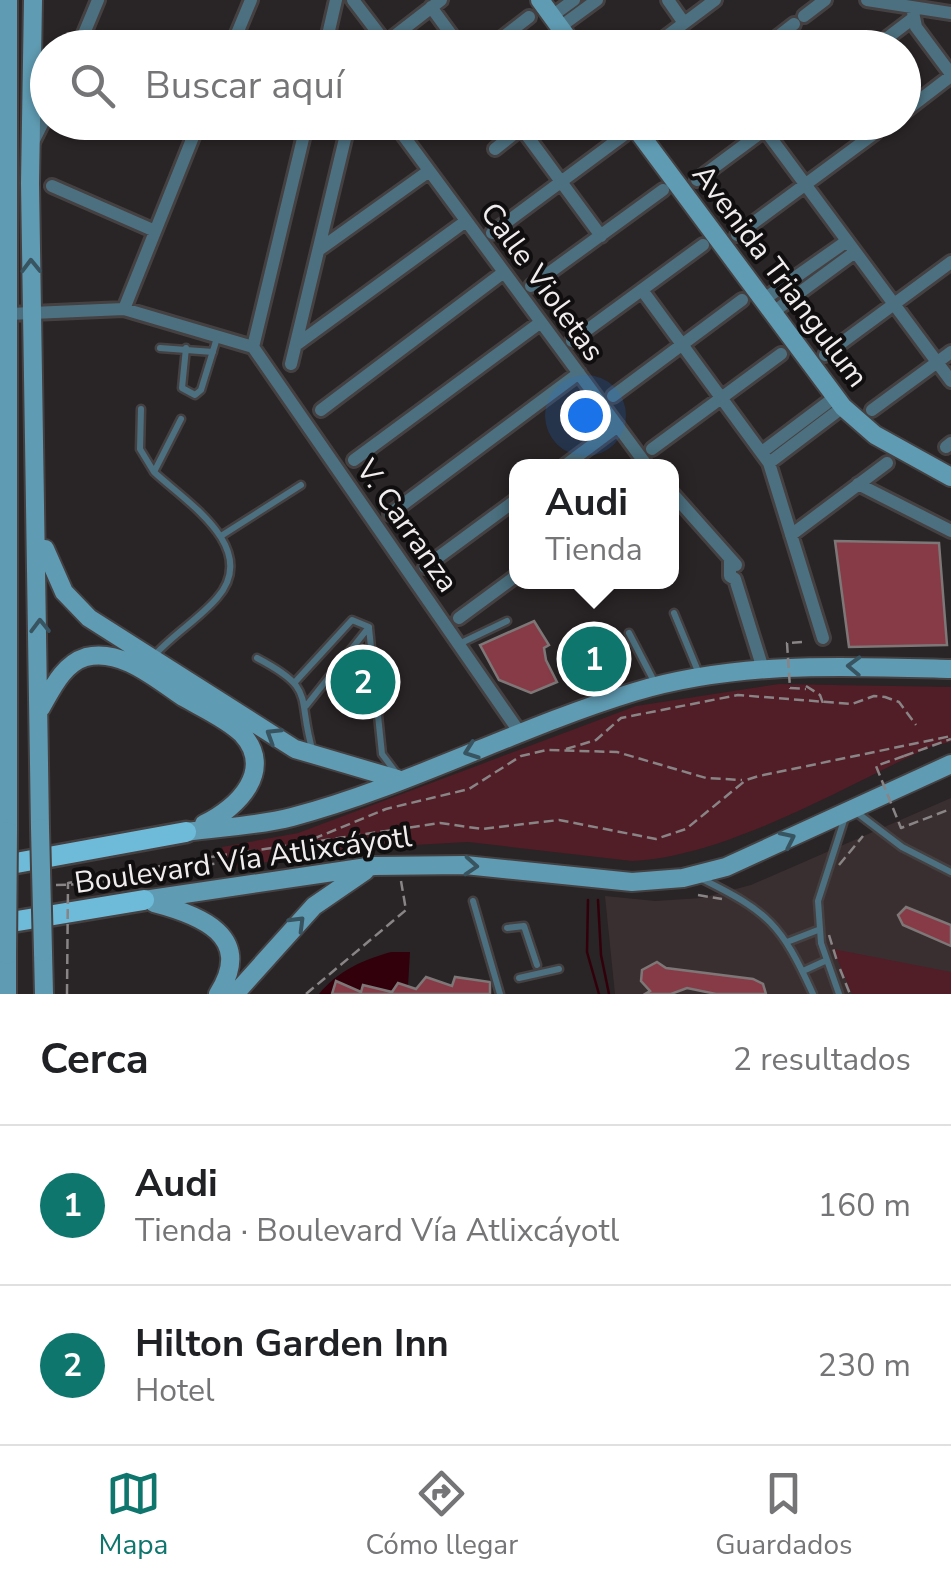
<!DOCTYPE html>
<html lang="es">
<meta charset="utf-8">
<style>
:root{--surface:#fff;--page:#f6f6f6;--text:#202124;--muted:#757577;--line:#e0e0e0;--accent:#0f766e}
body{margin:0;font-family:"Nunito Sans",sans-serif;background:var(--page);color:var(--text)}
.you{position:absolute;left:585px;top:415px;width:35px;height:35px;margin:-25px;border:8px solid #fff;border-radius:50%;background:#1a73e8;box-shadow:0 0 0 15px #1a73e833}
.badge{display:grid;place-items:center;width:65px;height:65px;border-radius:50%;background:var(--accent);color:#fff;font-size:32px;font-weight:700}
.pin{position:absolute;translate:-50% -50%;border:5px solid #fff;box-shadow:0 2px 10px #0006}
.popup{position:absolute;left:509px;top:459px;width:170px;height:130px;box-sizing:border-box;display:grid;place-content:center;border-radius:20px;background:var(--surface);filter:drop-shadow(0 2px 8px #0005);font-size:32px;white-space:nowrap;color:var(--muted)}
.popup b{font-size:38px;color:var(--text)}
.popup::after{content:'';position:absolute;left:50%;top:100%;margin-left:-20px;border:20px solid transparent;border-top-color:var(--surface)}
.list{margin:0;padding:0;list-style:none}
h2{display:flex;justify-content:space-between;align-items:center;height:130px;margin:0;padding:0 40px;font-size:42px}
h2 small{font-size:32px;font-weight:400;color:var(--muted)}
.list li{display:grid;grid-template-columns:65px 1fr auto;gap:30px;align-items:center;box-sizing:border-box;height:160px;padding:0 40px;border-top:2px solid var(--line)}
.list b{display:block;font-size:38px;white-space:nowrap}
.list p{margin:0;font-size:32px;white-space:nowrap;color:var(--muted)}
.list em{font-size:32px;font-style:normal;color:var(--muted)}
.icon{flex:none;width:55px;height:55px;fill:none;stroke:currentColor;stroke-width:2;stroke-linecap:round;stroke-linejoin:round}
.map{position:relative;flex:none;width:951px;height:994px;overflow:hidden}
.search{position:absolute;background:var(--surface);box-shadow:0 2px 8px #0004;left:30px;right:30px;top:30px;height:110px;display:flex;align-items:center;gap:25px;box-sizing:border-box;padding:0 35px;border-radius:55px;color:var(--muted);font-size:38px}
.sheet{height:450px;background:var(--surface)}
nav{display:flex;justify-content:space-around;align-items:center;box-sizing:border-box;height:140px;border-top:2px solid var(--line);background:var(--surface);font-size:28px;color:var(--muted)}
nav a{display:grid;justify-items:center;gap:5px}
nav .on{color:var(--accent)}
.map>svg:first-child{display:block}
.built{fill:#3a2f30}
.green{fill:#511d26}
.water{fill:#31000b}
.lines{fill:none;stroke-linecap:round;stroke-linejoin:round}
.stream{stroke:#31000b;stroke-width:2.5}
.building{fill:#873b47;stroke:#7d7778;stroke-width:2.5}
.lane-casing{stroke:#454041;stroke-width:11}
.street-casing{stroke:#454041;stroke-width:18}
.secondary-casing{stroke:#454041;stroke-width:22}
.primary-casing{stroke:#454041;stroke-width:25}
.path{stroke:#898485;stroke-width:2.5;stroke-dasharray:10 5;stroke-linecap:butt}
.lane{stroke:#4c707f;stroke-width:6}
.street{stroke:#4c707f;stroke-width:12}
.secondary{stroke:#5f9bb2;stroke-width:18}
.primary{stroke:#6dbbd9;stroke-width:20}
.secondary-bridge-casing{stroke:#454041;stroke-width:22;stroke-linecap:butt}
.path-bridge{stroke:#898485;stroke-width:2.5;stroke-dasharray:10 5;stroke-linecap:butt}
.secondary-bridge{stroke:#5f9bb2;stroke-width:18}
.oneway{stroke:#385460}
.labels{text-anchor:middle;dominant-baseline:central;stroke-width:8;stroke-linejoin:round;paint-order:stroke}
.street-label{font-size:30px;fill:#f1edee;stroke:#100e0e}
</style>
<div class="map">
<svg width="951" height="994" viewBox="0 0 951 994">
<rect width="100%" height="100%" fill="#292425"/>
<!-- built -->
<path class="built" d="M951,798V994H615L605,896L655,901L702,898L751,885Z"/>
<!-- green -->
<path class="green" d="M779,684L951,687V742L932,746C845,786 727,857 632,861L468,842L361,848L227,868L222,847L298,833L636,706Z
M833,949L951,972V994H852Z"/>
<!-- water -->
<path class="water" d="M391,952H410L408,986L392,992L364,985L361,992L337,982L332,994H319C338,971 362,960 391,952Z"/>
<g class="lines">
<!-- stream -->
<path class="stream" d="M588,900L587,952L599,994
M598,900L601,955L609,994"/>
</g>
<!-- building -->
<path class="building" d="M835,541L939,543L947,645L849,647Z
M534,621L549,645L544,648L546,660L557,682L531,693L499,680L480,645Z
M610,629L628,667L578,690L560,651Z
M906,907L951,925V946L903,925L898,915Z
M657,962L666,968L753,979L763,984L766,994H716L687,988L671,994H645L650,991L641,981L642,970Z
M426,977L452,986L455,977L490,982V994H332L336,981L361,992L363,985L392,992L398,983L416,989Z"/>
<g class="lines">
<defs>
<path id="lane" d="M160,348L213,352
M186,348L182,388L195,395L201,390L217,338
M141,409L140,449L154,472
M221,536L301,485
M674,613L700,676
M369,628L382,754L397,774
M629,633L656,685
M459,644L507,621
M153,657C172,635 198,620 217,598C261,548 185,501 154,472L181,419
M257,658C318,690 296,696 313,752
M296,681L352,620L369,627L306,706
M856,812L902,847L951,872
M700,878C769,912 781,924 813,994
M473,901L500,994
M507,928L524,926L537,965
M787,942L818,930
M803,971L825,961
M519,978L559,969
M839,994L821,943L818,901L846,814"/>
<path id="street" d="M353,0L385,42
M668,0L684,23
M867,0L951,13
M431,7L461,48
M912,7L916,27L951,74
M552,16L574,0
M804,16L825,0
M560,27L597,0
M78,48L98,0
M231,48L251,0
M325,48L336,0
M379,48L441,0
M489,48L529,17
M651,48L715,0
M763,48L794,24
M874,48L912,19
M904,112L951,76
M517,122L601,236
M759,122L951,381
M886,125L889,122
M397,127L648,467
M658,127L664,122
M32,144L48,112
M495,149L529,122
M697,180L775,122
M52,186L155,231
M492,233L624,135
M737,235L875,133
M320,249L429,171
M531,286L663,190
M642,290L769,463L823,638
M763,300L847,241
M124,309L199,122
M772,313L855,252
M9,314L124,309L253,347
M572,341L703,245
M296,345L466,221
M253,347L520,733
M253,347L307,122
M825,355L951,262
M291,364L349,122
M613,396L742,300
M321,410L504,272
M872,410L951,352
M946,447L951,443
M652,449L781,354
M762,452L835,397
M354,460L541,322
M769,463L843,407
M563,467L618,426
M858,484L951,531
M672,493L736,565
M390,514L579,373
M791,535L887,463
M730,559V576L735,579L763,669
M425,567L516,500
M459,618L516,576"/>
<path id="secondary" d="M33,0L30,183L40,828
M540,0L575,48
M631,122L843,407L875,435L951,477
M45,549L64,592L89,618L295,749L397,779
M41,708C52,689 63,664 86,657C121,648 156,679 183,697C202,708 227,719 242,734C275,770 238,808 204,824
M8,831V0
M186,832C221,827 258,826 292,817C406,787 519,727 634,692C737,661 845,666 951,669
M144,900L374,866L465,865L632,882L683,878L726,867L951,764
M154,903C200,915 255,936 218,994
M43,952L44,994
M7,994V955
M235,994L314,906L365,871"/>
<path id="primary" d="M0,866L186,832
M0,924L144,900"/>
</defs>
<!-- lane casing -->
<use href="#lane" class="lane-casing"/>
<!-- street casing -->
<use href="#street" class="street-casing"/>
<!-- secondary casing -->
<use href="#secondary" class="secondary-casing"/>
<!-- primary casing -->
<use href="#primary" class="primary-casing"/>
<!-- path -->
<path class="path" d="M806,686L820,695L824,706
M566,749L596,740L621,718L738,695L852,704L874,696L885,697L899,702L916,725
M904,756L951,739
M313,839L386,809L469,789L521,756L547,750L617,752L706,778L742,780
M217,856L440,823L482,829L559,820L656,839L686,829L746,780L759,776L951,736
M839,865L863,836
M56,885L87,884L219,863L222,856
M698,895L722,899
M829,935L837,961
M840,969L850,994
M306,994L406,910L401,881"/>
<!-- lane -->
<use href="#lane" class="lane"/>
<!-- street -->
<use href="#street" class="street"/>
<!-- secondary -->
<use href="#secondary" class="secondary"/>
<!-- primary -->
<use href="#primary" class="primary"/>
<defs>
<path id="secondary-bridge" d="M40,828L43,952
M7,955L8,831"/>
</defs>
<!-- secondary-bridge casing -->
<use href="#secondary-bridge" class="secondary-bridge-casing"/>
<!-- path-bridge -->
<path class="path-bridge" d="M802,642L787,643L790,688L806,689
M904,756L876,766L901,828L948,810
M67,994L68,883L217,856"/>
<!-- secondary-bridge -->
<use href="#secondary-bridge" class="secondary-bridge"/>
</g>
<!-- one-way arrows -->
<defs><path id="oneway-chevron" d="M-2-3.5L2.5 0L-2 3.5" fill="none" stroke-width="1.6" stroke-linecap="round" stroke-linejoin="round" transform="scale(2.5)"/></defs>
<g class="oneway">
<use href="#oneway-chevron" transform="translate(31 266) rotate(-91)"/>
<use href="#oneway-chevron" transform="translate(40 626) rotate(-91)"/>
<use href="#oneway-chevron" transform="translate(854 666) rotate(-178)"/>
<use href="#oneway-chevron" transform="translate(273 735) rotate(-148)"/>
<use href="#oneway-chevron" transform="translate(471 751) rotate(160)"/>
<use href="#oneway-chevron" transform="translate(788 839) rotate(-26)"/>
<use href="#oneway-chevron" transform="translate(471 866) rotate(4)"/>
<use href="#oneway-chevron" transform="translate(298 923) rotate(-45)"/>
</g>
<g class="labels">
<!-- street labels -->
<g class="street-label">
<text transform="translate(780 276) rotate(53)">Avenida Triangulum</text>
<text transform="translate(542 282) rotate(54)">Calle Violetas</text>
<text transform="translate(407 526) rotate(55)">V. Carranza</text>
<text transform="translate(243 860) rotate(-8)">Boulevard Vía Atlixcáyotl</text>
</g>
</g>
</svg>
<div class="you"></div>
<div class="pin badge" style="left:594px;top:659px">1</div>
<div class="popup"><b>Audi</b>Tienda</div>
<div class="pin badge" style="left:363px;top:682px">2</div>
<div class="search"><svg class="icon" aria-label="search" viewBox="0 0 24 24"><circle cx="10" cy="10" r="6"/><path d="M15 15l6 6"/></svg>Buscar aquí</div>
</div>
<section class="sheet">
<h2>Cerca<small>2 resultados</small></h2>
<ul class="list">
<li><span class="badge">1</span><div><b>Audi</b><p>Tienda · Boulevard Vía Atlixcáyotl</p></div><em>160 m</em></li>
<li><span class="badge">2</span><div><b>Hilton Garden Inn</b><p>Hotel</p></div><em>230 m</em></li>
</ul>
</section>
<nav>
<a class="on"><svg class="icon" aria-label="map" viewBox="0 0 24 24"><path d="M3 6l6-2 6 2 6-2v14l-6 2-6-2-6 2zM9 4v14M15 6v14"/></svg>Mapa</a>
<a><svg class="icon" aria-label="directions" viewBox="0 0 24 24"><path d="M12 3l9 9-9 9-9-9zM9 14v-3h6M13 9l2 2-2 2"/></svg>Cómo llegar</a>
<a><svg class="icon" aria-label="saved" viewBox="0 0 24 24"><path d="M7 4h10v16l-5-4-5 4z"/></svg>Guardados</a>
</nav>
